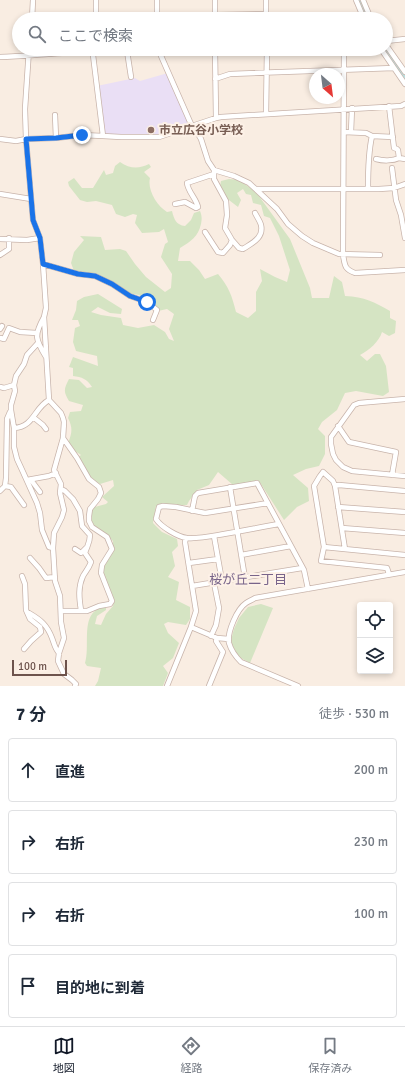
<!DOCTYPE html>
<html lang="ja">
<meta charset="utf-8">
<style>
:root{--surface:#fff;--page:#f2f2f3;--text:#1f2937;--muted:#747a83;--line:#e0e1e3;--accent:#111827}
body{margin:0;font-family:Signika,"Noto Sans JP",sans-serif;background:var(--page);color:var(--text)}
.controls{position:absolute;right:12px;bottom:12px;display:grid;overflow:hidden;border-radius:4px;box-shadow:0 2px 6px #0003}
.controls button{width:36px;height:36px;display:grid;place-items:center;padding:0;border:0;border-bottom:1px solid var(--line);background:var(--surface);color:var(--text);font:20px sans-serif}
.compass{position:absolute;left:309px;top:68px;width:36px;height:36px;border-radius:50%;background:var(--surface);box-shadow:0 2px 6px #0003;rotate:152deg}
.scale{position:absolute;left:12px;bottom:10px;width:55px;box-sizing:border-box;padding-left:4px;border:2px solid #6d534c;border-top:0;font-size:11px;line-height:14px;white-space:nowrap;color:#6d534c;-webkit-text-stroke:3px #fdf1e7;paint-order:stroke}
.stop{position:absolute;width:12px;height:12px;margin:-9px;border:3px solid #1a73e8;border-radius:50%;background:#fff}
.stop.end{background:#1a73e8;border-color:#fff;box-shadow:0 1px 4px #0008}
.list{margin:0;padding:0;list-style:none}
h2{display:flex;justify-content:space-between;align-items:center;height:52px;margin:0;padding:0 16px;font-size:17px}
h2 small{font-size:13px;font-weight:400;color:var(--muted)}
.list li{display:grid;grid-template-columns:26px 1fr auto;gap:12px;align-items:center;box-sizing:border-box;height:64px;margin:0 8px 8px;padding:0 8px;border:1px solid var(--line);border-radius:4px}
.list b{display:block;font-size:15px;white-space:nowrap}
.list em{font-size:13px;font-style:normal;color:var(--muted)}
.icon{flex:none;width:22px;height:22px;fill:none;stroke:currentColor;stroke-width:2;stroke-linecap:round;stroke-linejoin:round}
.map{position:relative;flex:none;width:405px;height:686px;overflow:hidden}
.search{position:absolute;background:var(--surface);box-shadow:0 2px 6px #0003;left:12px;right:12px;top:12px;height:44px;display:flex;align-items:center;gap:10px;box-sizing:border-box;padding:0 14px;border-radius:22px;color:var(--muted);font-size:15px}
.sheet{height:340px;background:var(--surface)}
nav{display:flex;justify-content:space-around;align-items:center;box-sizing:border-box;height:56px;border-top:1px solid var(--line);background:var(--surface);font-size:11px;color:var(--muted)}
nav a{display:grid;justify-items:center;gap:2px}
nav .on{color:var(--accent)}
.map>svg:first-child{display:block}
.education{fill:#eadff5}
.green{fill:#d5e4c3}
.lines{fill:none;stroke-linecap:round;stroke-linejoin:round}
.river{stroke:#b9e0e0;stroke-width:7}
.minor-casing{stroke:#c8b4ab;stroke-width:6}
.minor{stroke:#fff;stroke-width:4.5}
.route{stroke:#1a73e8;stroke-width:5}
.education-dot{fill:#8d6e63;stroke:#fdf1e7;stroke-width:1.5}
.labels{text-anchor:middle;dominant-baseline:central;stroke-width:4;stroke-linejoin:round;paint-order:stroke}
.education-label{font-size:12px;font-weight:bold;fill:#785e54;stroke:#fdf1e7;text-anchor:start}
.neighbourhood-label{font-size:13px;fill:#78648a;stroke:#fdf1e7}
</style>
<div class="map">
<svg width="405" height="686" viewBox="0 0 405 686">
<rect width="100%" height="100%" fill="#f9ede2"/>
<!-- education -->
<path class="education" d="M168,73L192,126L159,137L103,136L97,86L135,78L140,81Z"/>
<!-- green -->
<path class="green" d="M120,162C130,169 139,169 149,164L151,167L144,172L150,178C147,190 157,206 167,212L172,211C174,219 176,225 185,226L191,220L194,213L200,211C202,216 202,219 201,224C198,237 191,241 180,248L178,261H190L199,270L205,279L218,274C229,287 232,296 236,312L248,318L256,311V292L262,281L260,269L275,277L287,282L290,270L279,236L270,218L264,216L261,205L253,203L251,195L246,194L243,189L237,193L241,200L238,207L225,197L220,186L221,181L229,179L239,180L256,192L290,239L310,288L312,298H329L334,276L342,282L345,296C365,297 374,302 390,311V318L396,321L395,333L389,336L382,332C379,342 369,350 360,355L367,361L375,354H380L386,366L389,392L383,396L356,391L345,393L337,410L322,422L318,429L325,436V454L319,466L306,469L293,475L308,488L309,501L297,507L284,520L259,481L233,485L218,472L209,485L197,490L189,501L187,505L156,506L153,523L162,532L177,539L178,546L172,552L175,566L168,577L179,582L176,600L190,607V619L186,625L168,622L164,624L168,633L179,643L173,658L163,666L168,673L163,686H95L98,681L101,668L87,666L85,663C90,648 82,621 95,611C97,608 103,608 106,606V610L97,616L95,624L101,625L106,614L113,606L114,600L103,576L104,564L113,549V541L107,535L91,525V508L106,504L108,502L102,497L114,486L113,480L100,484L91,478L78,457L81,455L75,451L68,443C72,433 73,428 68,418L70,412L81,411L83,405L69,401C63,391 64,389 69,379L79,380L87,388L92,387C87,379 82,377 73,376V368L69,367L73,357L98,366L97,356L76,351L73,342L75,328L80,326L78,320H72L76,310L77,301L84,297L98,294L122,309L121,314L110,313L98,307L91,312L101,315L121,318L123,325L138,328L154,325L165,332L169,339L174,341L169,329L174,314L167,309L158,311L148,301L139,295L128,293L113,283L74,271L71,263L74,252L84,240L80,236L101,237L105,250L120,249L126,251L135,264L146,277L165,292L171,288L172,274L161,257L165,244L168,242L164,229L159,232L142,233L135,223L137,215L133,214L125,217L116,214L112,205L96,201L87,202L80,200L69,186L68,182L74,178L82,188H93L104,170L106,175L113,173L115,166Z
M261,604L273,608L250,663L239,657L232,645L231,640L234,629L239,618L248,607Z"/>
<g class="lines">
<!-- river -->
<path class="river" d="M359,0L367,19
M384,50L405,79"/>
<defs>
<path id="minor" d="M96,0V19
M215,0V19
M266,0V19
M356,0L364,19
M363,0L371,19
M215,15L266,14
M32,19L33,0
M157,19V0
M386,41L405,39
M386,45L405,72
M29,49L25,109L26,139L33,220L40,238L43,264L46,308L44,317L49,400L61,413L63,418L64,422L63,438L54,470L61,484L60,493L64,510L62,517L54,533L53,548L55,581L60,596L61,622L64,638L59,653L58,661L64,674L72,680L76,684L75,686
M96,49L93,55L103,136
M158,49L191,124L195,129L201,139L208,161L214,170V179L226,201L227,215L225,228L232,240L239,248L243,249C252,243 264,238 261,225C260,221 257,217 255,213
M215,49L216,118
M344,49L343,255C345,265 344,269 355,273L405,270
M381,49L405,84
M127,51L131,77
M0,57C21,57 41,54 62,53C86,52 111,54 135,49
M215,79L230,74L394,68
M389,106L394,148L397,149L398,150L399,158L405,159
M266,114L267,49
M55,115L56,138
M344,132L366,133L372,136L393,137
M351,132L352,108
M0,139L16,141L26,139L56,138L82,135L103,136L121,137H159L216,118L221,117L401,106L405,104
M376,159C383,161 393,161 399,158
M392,168L396,200L401,215L405,238
M214,170L234,176L249,183L277,209L288,224L302,236L313,243L339,254L380,255
M256,189H379L394,188L405,184
M368,189C368,172 368,154 372,136
M0,194L31,199
M175,204L185,202L196,208L198,207C196,198 188,192 187,183L214,174
M205,232L218,252L223,253L230,245L232,240
M0,239L27,240L40,238
M0,255L9,249V238
M43,264L78,274L95,276L112,284L130,296L147,302L157,310L153,320
M44,317C34,335 35,339 46,357
M0,329L2,326
M0,338L4,339L9,328L20,332L37,333
M38,343L27,355L24,364L16,376L14,385L15,391L11,405V410L14,428V447L17,459L23,472L37,503L40,513L42,530L49,547L53,548
M0,387L4,388L14,385
M405,399L359,403L354,405L331,437V444L333,454L336,460L343,467L352,471L405,476
M33,417L43,425L46,429
M338,426L349,442L396,452L392,475
M14,428C34,427 34,408 49,400
M27,480L49,476L56,473
M31,480L40,492
M5,486L11,487L24,505
M335,486L339,485L405,491
M230,487L245,578
M61,489L65,491L73,499L80,511L82,526L90,535C90,543 87,546 85,553L91,562C89,568 86,571 83,576C78,587 79,598 81,610
M0,491L5,486L6,478L7,419L10,412
M268,503L205,513L176,507L163,506L159,507L156,519C161,527 178,537 187,538C199,539 212,536 224,534C243,531 261,527 279,524
M338,507L405,512
M192,511L195,496L198,493L257,483L304,570L308,589
M342,528L405,533
M214,536L222,581
M324,547L405,555
M75,549L81,553L86,548
M345,549L335,486L333,481L323,472L320,476L314,486L324,547L321,561L387,568L389,574
M241,555L291,546
M30,558L39,568L46,578L55,577
M189,563L218,559
M22,576L25,584L26,610L30,619L40,627L41,632L31,641L24,649
M192,586L302,568
M61,611H87L99,606L110,604L112,601L101,573L102,565L112,549L107,537L92,527L89,521V516L90,509L98,499L101,493L99,487L89,479L77,458L63,438
M29,613C41,620 47,625 52,638C54,643 55,649 59,653
M191,627L217,638L229,639
M211,636L216,625L219,608L214,583
M167,686L191,627L196,611L185,542L186,538
M209,686L223,652L216,641L217,638
M298,686L241,662C236,657 231,650 229,643C227,632 237,609 246,603C249,601 252,600 255,598L405,572"/>
</defs>
<!-- minor casing -->
<use href="#minor" class="minor-casing"/>
<!-- minor -->
<use href="#minor" class="minor"/>
</g>
<g class="lines">
<!-- route -->
<path class="route" d="M82,135L56,138L26,139L33,220L40,238L43,264L78,274L95,276L112,284L130,296L147,302"/>
</g>
<!-- markers -->
<circle class="education-dot" cx="151" cy="130" r="4"/>
<g class="labels">
<!-- education labels -->
<g class="education-label">
<text x="159" y="130">市立広谷小学校</text>
</g>
<!-- neighbourhood labels -->
<g class="neighbourhood-label">
<text x="248" y="580">桜が丘二丁目</text>
</g>
</g>
</svg>
<div class="controls">
<button><svg class="icon" aria-label="locate" viewBox="0 0 24 24"><circle cx="12" cy="12" r="6"/><path d="M12 2v4M12 18v4M2 12h4M18 12h4"/></svg></button>
<button><svg class="icon" aria-label="layers" viewBox="0 0 24 24"><path d="M12 4l9 5-9 5-9-5zM3 14l9 5 9-5"/></svg></button>
</div>
<svg class="compass" viewBox="-18 -18 36 36"><path d="M0-13l5 13h-10z" fill="#e53935"/><path d="M0 13l5-13h-10z" fill="#747a83"/></svg>
<div class="scale">100 m</div>
<div class="stop" style="left:147px;top:302px"></div>
<div class="stop end" style="left:82px;top:135px"></div>
<div class="search"><svg class="icon" aria-label="search" viewBox="0 0 24 24"><circle cx="10" cy="10" r="6"/><path d="M15 15l6 6"/></svg>ここで検索</div>
</div>
<section class="sheet">
<h2>7 分<small>徒歩 · 530 m</small></h2>
<ul class="list">
<li><svg class="icon" aria-label="ahead" viewBox="0 0 24 24"><path d="M12 20V5M6 11l6-6 6 6"/></svg><div><b>直進</b></div><em>200 m</em></li>
<li><svg class="icon" aria-label="right" viewBox="0 0 24 24"><path d="M7 20v-9h11M14 6l5 5-5 5"/></svg><div><b>右折</b></div><em>230 m</em></li>
<li><svg class="icon" aria-label="right" viewBox="0 0 24 24"><path d="M7 20v-9h11M14 6l5 5-5 5"/></svg><div><b>右折</b></div><em>100 m</em></li>
<li><svg class="icon" aria-label="arrive" viewBox="0 0 24 24"><path d="M6 21V4h12l-3 4 3 4H6"/></svg><div><b>目的地に到着</b></div></li>
</ul>
</section>
<nav>
<a class="on"><svg class="icon" aria-label="map" viewBox="0 0 24 24"><path d="M3 6l6-2 6 2 6-2v14l-6 2-6-2-6 2zM9 4v14M15 6v14"/></svg>地図</a>
<a><svg class="icon" aria-label="directions" viewBox="0 0 24 24"><path d="M12 3l9 9-9 9-9-9zM9 14v-3h6M13 9l2 2-2 2"/></svg>経路</a>
<a><svg class="icon" aria-label="saved" viewBox="0 0 24 24"><path d="M7 4h10v16l-5-4-5 4z"/></svg>保存済み</a>
</nav>
